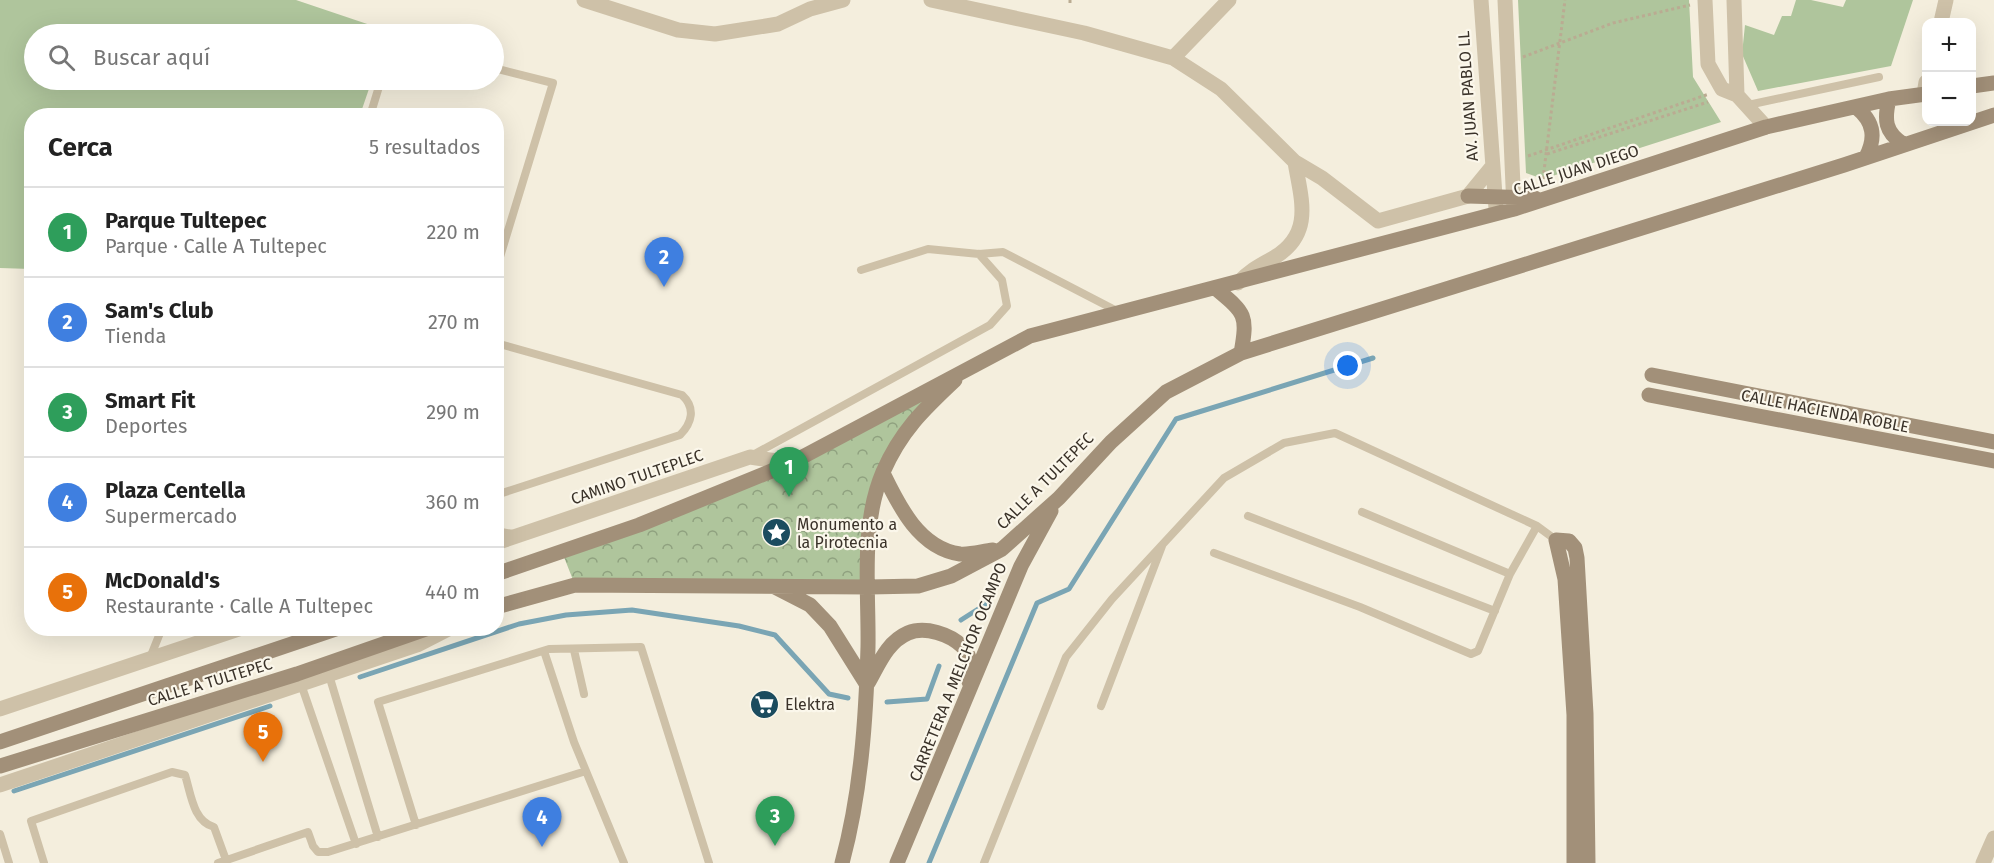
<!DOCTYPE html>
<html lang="es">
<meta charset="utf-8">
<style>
:root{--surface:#fff;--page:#f2f2f2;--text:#222;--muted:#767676;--line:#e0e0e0;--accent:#0b8043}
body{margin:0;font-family:"Fira Sans",sans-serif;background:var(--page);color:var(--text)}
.controls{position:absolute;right:18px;top:18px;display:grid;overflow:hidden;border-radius:12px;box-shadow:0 6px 24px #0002}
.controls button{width:54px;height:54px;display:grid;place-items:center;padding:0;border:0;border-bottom:2px solid var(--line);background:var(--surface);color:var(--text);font:30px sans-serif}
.you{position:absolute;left:1348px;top:366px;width:21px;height:21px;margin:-15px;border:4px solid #fff;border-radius:50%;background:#1a73e8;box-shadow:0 0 0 9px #1a73e833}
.badge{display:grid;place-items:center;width:39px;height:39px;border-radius:50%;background:var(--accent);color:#fff;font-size:20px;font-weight:700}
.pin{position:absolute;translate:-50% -50px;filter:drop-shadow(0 2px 3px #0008)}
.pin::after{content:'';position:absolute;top:32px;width:21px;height:18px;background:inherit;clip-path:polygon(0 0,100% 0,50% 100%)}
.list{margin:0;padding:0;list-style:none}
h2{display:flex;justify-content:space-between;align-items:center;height:78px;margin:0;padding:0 24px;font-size:26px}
h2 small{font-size:20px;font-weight:400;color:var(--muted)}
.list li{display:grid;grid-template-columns:39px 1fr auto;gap:18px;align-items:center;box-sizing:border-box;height:90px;padding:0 24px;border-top:2px solid var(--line)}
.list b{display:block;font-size:22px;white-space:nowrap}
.list p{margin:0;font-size:20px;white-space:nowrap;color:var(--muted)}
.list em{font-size:20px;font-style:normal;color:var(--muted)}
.icon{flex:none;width:33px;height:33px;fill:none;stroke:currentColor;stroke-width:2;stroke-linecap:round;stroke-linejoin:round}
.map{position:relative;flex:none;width:1994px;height:863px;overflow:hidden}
.search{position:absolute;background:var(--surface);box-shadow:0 6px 24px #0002;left:24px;top:24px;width:480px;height:66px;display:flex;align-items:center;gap:15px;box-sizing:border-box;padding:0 21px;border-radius:33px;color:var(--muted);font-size:22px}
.panel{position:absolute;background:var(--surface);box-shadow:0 6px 24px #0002;left:24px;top:108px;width:480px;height:528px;border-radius:24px}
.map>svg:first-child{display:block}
.grass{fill:#afc59c}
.park{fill:url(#park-crowns)}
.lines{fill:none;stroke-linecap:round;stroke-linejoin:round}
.stream{stroke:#7aa5b4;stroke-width:5}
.path{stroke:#baab92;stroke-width:3;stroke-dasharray:3 3;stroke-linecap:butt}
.service{stroke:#cec1a8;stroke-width:8}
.minor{stroke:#cec1a8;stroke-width:15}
.tertiary{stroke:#cec1a8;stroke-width:15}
.secondary{stroke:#a29079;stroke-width:15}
.labels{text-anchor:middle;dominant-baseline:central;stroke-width:4.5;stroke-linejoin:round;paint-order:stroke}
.street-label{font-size:16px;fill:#3a3229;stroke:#fbf7eb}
.poi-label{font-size:16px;fill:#3a3229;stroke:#fbf7eb;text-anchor:start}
</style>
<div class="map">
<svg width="1994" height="863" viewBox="0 0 1994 863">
<defs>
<pattern id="park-crowns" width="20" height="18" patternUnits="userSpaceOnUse" patternTransform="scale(1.5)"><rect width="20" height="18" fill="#afc59c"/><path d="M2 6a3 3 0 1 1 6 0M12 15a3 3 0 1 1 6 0" fill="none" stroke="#8fa17f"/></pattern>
</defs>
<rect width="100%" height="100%" fill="#f4eedd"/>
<!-- grass -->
<path class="grass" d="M0,0H296L388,31L387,34H34V80H372L360,115L32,116L31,269L0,268Z
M1518,0H1689L1693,77L1721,122L1543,179L1526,173Z
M1796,0H1811L1843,7L1846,0H1913L1891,66L1758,91L1742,54L1745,25L1774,35L1782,16H1791Z"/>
<!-- park -->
<path class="park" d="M965,369L884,466L867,586L575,585L562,552L827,448Z"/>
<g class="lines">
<!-- stream -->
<path class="stream" d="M961,620L986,604L996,576
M360,677L519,624L566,615L632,610L739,626L775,635L829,694L848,698
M887,702L927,699L939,666
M14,791L270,706
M929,863L1037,603L1069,589L1176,419L1373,358"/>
<!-- path -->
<path class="path" d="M1070,0V6
M1523,57L1613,23L1690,5
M1547,154L1708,102
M1528,156L1709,94
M1543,179L1565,0"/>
<!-- service -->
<path class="service" d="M494,68L553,83L496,270
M1748,105L1879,77
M370,116L381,80
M861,270L928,249L979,254L1003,252L1117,311
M496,343L682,395C696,408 692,423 680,435L496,495
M751,456L990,325L1007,306L1002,280L979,254
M1362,512L1510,574
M1248,516L1495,611
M496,531L513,534
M1214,553L1360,607L1471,654L1478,651L1510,574L1537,526
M574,650L584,694
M544,651L574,742L624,863
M150,658L162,628
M329,675L378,837
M301,684L356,844
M1101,706L1162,546
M416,825L378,702L549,649L641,647L709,863
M0,834L9,863
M44,863L31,821L172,772L185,775C191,794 193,821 214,827L226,860
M218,863L308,832L313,846L318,852H328L586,771
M984,863L1066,657L1112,599L1224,478L1284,443L1335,433L1537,526L1556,540"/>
<!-- minor -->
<path class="minor" d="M1941,22L1946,0
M1924,94L1926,82
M496,543L750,457L791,463
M0,709L242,628
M0,785L417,645L450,628
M1983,863L1994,838"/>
<!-- tertiary -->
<path class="tertiary" d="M584,0L678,30L715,34L778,24L810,9L843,0
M931,0L1084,33L1173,58L1221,89L1295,162L1322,178L1378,221L1468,196L1491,168
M1481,0L1496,209
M1505,0L1514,209
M1705,0L1708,64L1722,89L1737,95L1766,127
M1734,0L1737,95
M1173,58L1229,0
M1238,283C1250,270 1261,265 1275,257C1314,233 1301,199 1295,162"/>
<!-- secondary -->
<path class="secondary" d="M1972,86L1994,83
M1889,99C1884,120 1885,132 1903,144
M1857,108C1874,122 1876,138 1866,157
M1468,196L1535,198
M1215,288C1245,313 1248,314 1241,353
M1652,375L1994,442
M1649,395L1994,461
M883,473C899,506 919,548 960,554C970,555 983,551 993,550
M496,574L639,525L791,463L1030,336L1514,209L1766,127L1889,99L1926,94
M775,587L810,605L830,626L867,685
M496,607L575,585L869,587L918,586L951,576L1002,549L1059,498L1111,442L1166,392L1241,353L1844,165L1994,115
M868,683C879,664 887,642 908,633C925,626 950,634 963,647C972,656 971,671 969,682
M0,742L339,628
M0,766L297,674L429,628
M842,863C861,793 866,719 868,647C869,590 860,526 883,472C901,431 923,410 955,380
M897,863L1021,566L1051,511
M1574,863V715L1565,579L1556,540L1569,541L1575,548L1577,558L1586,714L1588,863"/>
</g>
<!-- icons -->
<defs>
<symbol id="sight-disc" viewBox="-11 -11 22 22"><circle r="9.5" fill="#1b4c5f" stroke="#fbf7eb"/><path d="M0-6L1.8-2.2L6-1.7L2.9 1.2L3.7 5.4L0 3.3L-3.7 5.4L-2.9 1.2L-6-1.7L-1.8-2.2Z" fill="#fff"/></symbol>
<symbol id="supermarket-disc" viewBox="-11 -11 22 22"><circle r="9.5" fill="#1b4c5f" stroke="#fbf7eb"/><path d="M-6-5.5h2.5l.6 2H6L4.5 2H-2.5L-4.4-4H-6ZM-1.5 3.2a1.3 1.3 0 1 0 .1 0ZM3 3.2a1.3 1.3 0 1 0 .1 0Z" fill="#fff"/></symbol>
</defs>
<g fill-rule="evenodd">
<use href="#sight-disc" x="760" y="516" width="33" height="33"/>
<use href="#supermarket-disc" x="748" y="688" width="33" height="33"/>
</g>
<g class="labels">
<!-- street labels -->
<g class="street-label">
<text transform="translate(1468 96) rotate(-94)">AV. JUAN PABLO LL</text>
<text transform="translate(1576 170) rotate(-18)">CALLE JUAN DIEGO</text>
<text transform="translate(1825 411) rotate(11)">CALLE HACIENDA ROBLE</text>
<text transform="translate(637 477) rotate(-19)">CAMINO TULTEPLEC</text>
<text transform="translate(1045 481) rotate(-45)">CALLE A TULTEPEC</text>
<text transform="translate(958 672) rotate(-68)">CARRETERA A MELCHOR OCAMPO</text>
<text transform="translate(210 682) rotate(-17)">CALLE A TULTEPEC</text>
</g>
<!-- poi labels -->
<g class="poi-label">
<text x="797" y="524">Monumento a<tspan x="797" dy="18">la Pirotecnia</tspan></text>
<text x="785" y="704">Elektra</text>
</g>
</g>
</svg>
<div class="controls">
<button>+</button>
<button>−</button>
</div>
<div class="you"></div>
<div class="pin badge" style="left:789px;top:497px;background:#2e9e5b">1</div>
<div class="pin badge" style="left:664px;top:287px;background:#3f7fe0">2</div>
<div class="pin badge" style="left:775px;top:846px;background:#2e9e5b">3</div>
<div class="pin badge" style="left:542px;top:847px;background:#3f7fe0">4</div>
<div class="pin badge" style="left:263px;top:762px;background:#e8710a">5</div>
<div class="search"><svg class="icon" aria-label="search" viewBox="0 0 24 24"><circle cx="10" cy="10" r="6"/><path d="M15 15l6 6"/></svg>Buscar aquí</div>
<section class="panel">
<h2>Cerca<small>5 resultados</small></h2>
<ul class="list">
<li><span class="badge" style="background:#2e9e5b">1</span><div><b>Parque Tultepec</b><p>Parque · Calle A Tultepec</p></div><em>220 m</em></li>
<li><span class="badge" style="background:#3f7fe0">2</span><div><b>Sam's Club</b><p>Tienda</p></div><em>270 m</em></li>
<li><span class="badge" style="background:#2e9e5b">3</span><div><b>Smart Fit</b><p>Deportes</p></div><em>290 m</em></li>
<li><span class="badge" style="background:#3f7fe0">4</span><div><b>Plaza Centella</b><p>Supermercado</p></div><em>360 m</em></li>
<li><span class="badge" style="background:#e8710a">5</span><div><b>McDonald's</b><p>Restaurante · Calle A Tultepec</p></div><em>440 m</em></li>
</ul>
</section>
</div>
